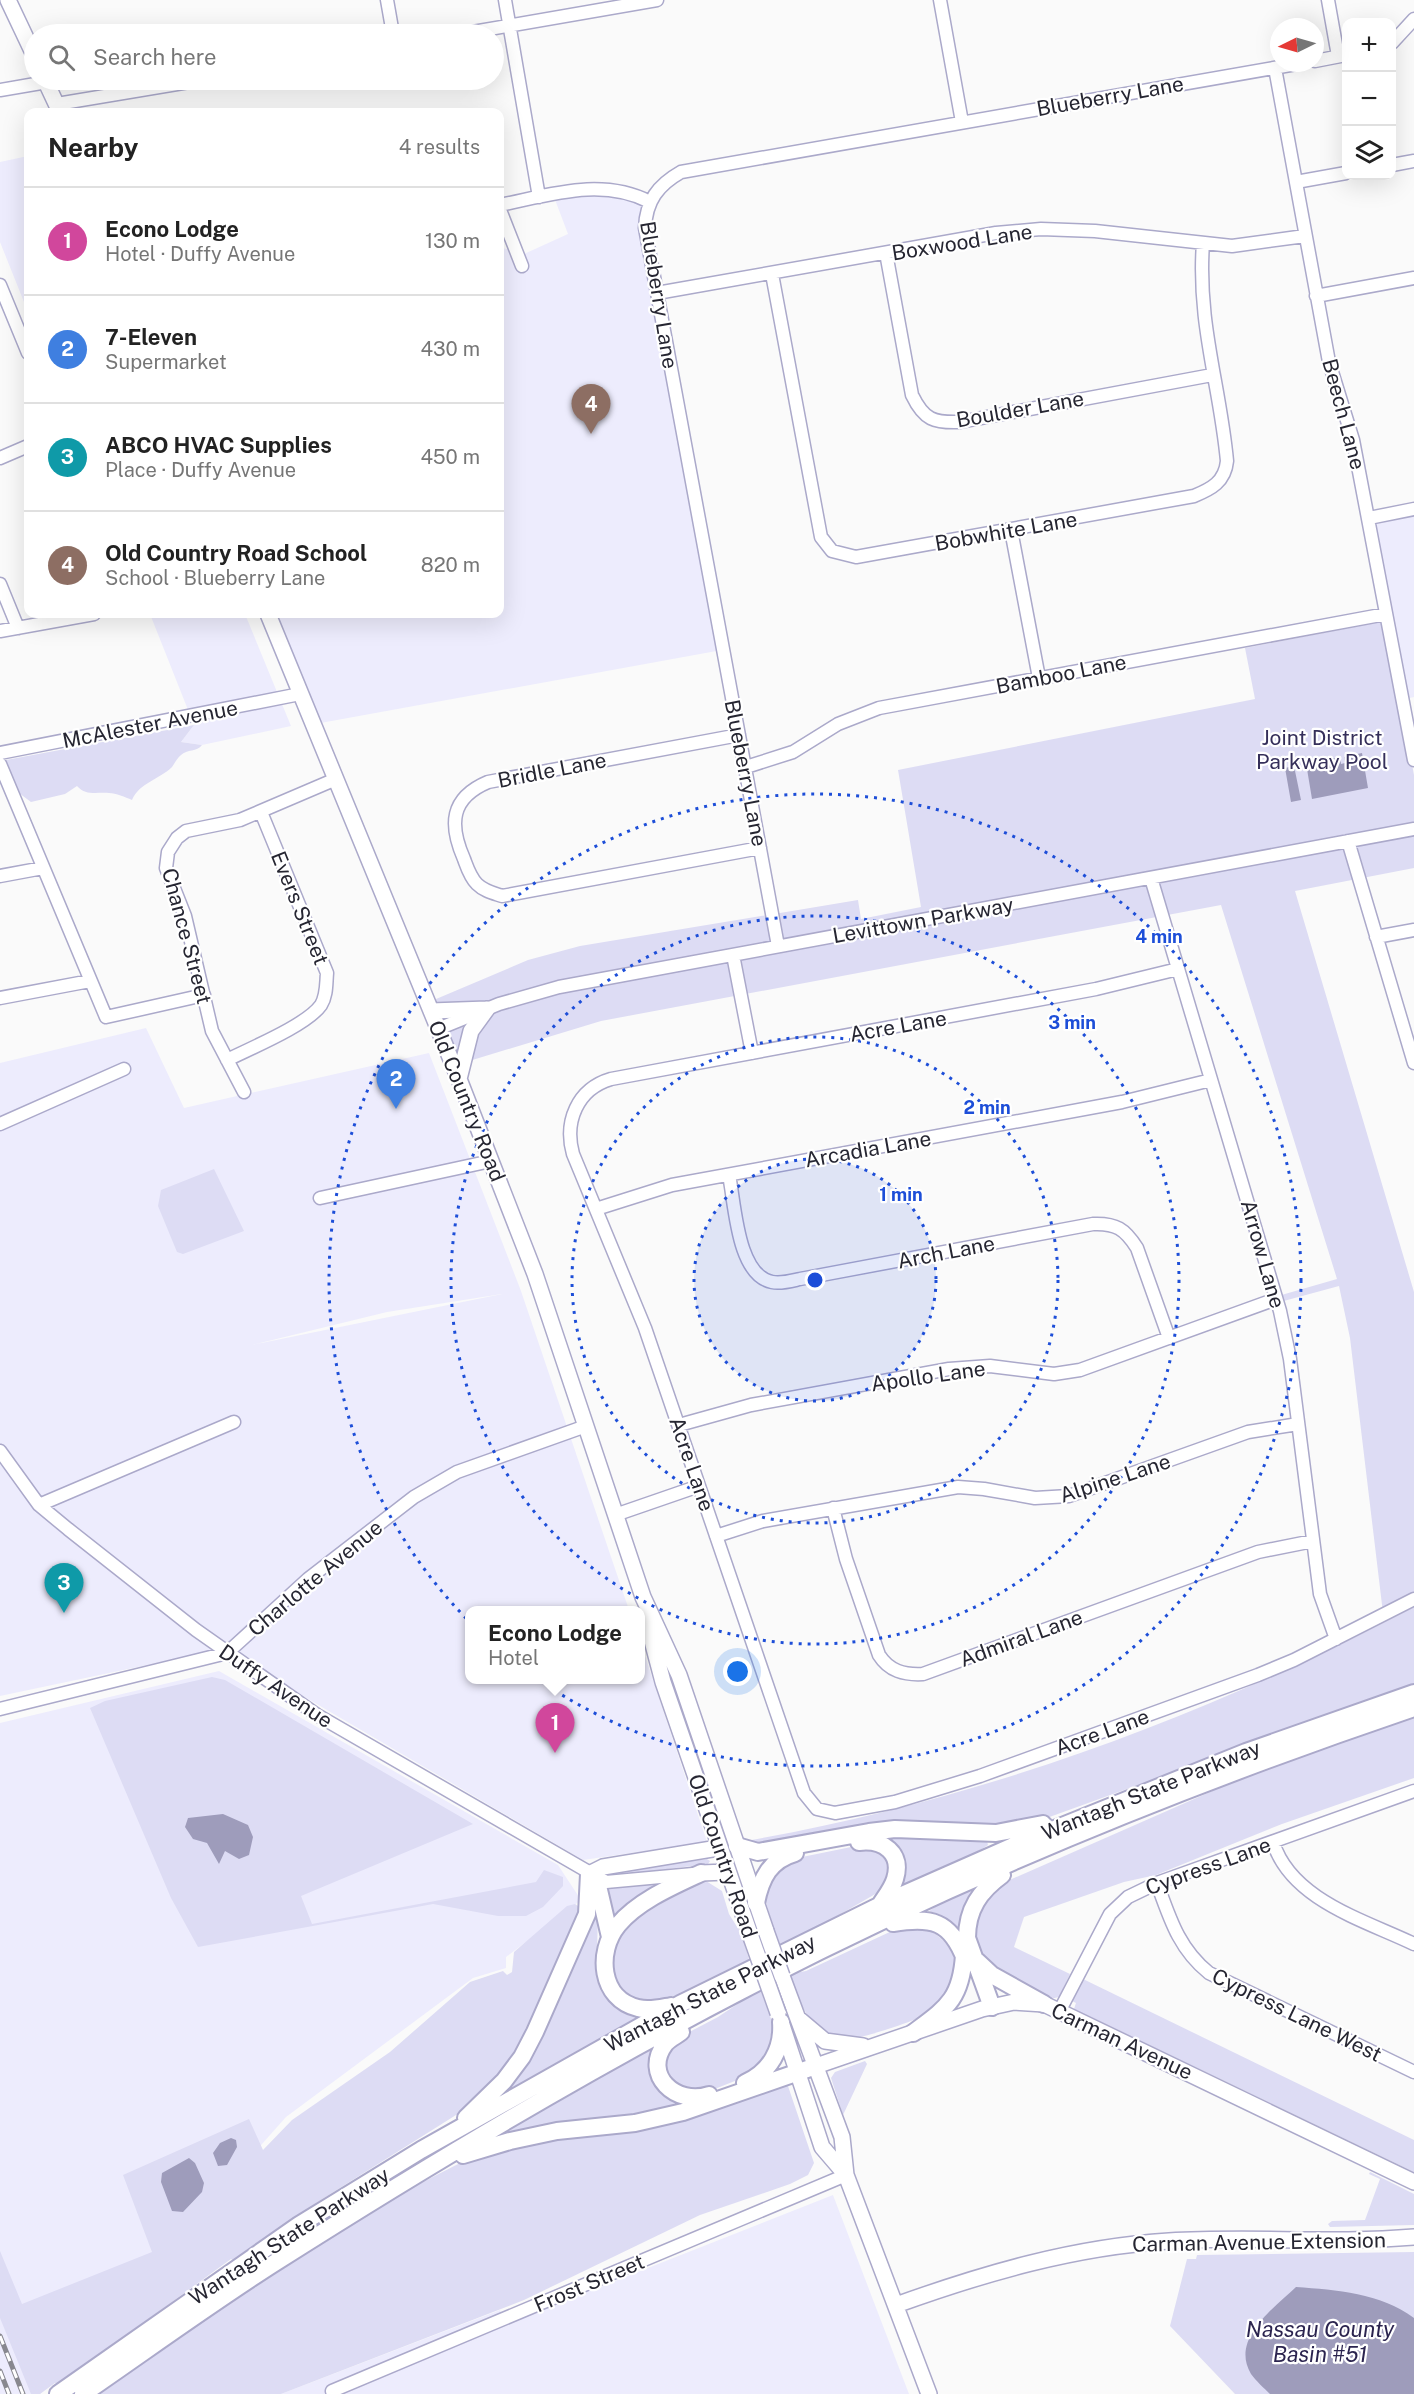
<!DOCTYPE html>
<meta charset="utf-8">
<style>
:root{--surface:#fff;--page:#f2f2f2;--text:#222;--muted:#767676;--line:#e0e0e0;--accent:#895e00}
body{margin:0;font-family:"Public Sans",sans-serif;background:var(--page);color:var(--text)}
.controls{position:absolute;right:18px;top:18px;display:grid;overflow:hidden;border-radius:12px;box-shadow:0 6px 24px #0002}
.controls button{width:54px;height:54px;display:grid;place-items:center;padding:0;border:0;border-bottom:2px solid var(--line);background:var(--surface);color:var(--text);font:30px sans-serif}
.compass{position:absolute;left:1270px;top:18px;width:54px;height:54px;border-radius:50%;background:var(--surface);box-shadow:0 6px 24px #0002;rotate:265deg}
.you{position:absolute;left:738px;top:1672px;width:21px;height:21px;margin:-15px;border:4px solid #fff;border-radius:50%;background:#1a73e8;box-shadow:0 0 0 9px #1a73e833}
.badge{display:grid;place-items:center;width:39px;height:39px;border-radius:50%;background:var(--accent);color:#fff;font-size:20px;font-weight:700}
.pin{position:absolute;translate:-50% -50px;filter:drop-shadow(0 2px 3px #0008)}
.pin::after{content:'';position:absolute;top:32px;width:21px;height:18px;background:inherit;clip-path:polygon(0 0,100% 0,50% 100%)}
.popup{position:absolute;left:465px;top:1606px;width:180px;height:78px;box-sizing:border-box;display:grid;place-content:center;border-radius:12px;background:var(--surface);filter:drop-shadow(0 2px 4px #0005);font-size:20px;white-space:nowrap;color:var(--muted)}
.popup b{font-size:22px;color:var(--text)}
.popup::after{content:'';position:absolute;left:50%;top:100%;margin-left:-12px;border:12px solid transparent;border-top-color:var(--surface)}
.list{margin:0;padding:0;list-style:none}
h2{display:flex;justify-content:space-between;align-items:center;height:78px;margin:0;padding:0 24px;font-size:26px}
h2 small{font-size:20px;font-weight:400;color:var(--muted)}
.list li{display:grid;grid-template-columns:39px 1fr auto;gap:18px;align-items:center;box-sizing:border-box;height:108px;padding:0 24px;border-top:2px solid var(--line)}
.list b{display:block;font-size:22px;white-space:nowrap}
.list p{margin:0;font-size:20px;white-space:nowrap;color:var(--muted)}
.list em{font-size:20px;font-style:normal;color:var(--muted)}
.icon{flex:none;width:33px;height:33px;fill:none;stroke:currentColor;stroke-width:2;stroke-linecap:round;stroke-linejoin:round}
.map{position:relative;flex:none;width:1414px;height:2394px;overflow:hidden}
.search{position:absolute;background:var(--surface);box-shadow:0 6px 24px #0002;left:24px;top:24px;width:480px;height:66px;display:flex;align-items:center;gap:15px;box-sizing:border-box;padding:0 21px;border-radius:33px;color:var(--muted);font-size:22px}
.panel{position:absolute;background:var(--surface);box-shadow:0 6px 24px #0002;left:24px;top:108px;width:480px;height:510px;border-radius:12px}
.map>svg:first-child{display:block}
.built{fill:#edecfd;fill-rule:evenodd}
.green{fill:#dddcf4}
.water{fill:#9e9cbb}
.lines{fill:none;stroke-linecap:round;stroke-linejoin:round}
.minor-casing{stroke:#aba9ca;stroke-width:15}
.major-casing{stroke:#aba9ca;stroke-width:18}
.highway-casing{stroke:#aba9ca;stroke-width:20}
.minor{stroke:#fff;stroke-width:12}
.major{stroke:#fff;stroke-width:15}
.highway{stroke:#fff;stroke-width:16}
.rail-casing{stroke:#88888f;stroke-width:5}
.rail{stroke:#fff;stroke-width:3;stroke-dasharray:9;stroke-linecap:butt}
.major-bridge-casing{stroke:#aba9ca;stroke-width:18;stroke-linecap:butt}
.major-bridge{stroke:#fff;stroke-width:15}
.ring{fill:none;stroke:#1d4ed8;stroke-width:3;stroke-dasharray:3 6}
.labels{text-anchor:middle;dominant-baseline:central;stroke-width:4.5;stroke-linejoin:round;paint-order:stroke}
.street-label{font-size:21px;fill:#262632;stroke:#fff}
.park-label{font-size:21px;fill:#352f5a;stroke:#fff}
.water-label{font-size:22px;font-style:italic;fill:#2b244f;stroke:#fff}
.centre{fill:#1d4ed8;stroke:#fff;stroke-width:3}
.ring-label{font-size:18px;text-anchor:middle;font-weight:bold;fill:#1d4ed8;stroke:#fff;stroke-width:4.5;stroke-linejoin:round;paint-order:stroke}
</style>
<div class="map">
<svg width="1414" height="2394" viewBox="0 0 1414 2394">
<rect width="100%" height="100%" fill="#fafafa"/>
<!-- built -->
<path class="built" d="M28,156V312L0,242V162Z
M577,191L648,202L643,213L722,650L315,724L270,614H500V249L503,248L524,254L568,234L554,197Z
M1414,511V697L1405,699L1372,519Z
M150,614H245L291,726L202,745L181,742L194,725Z
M146,1028L184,1108L429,1053L521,1291L629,1610H470V1680H640L641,1644L707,1842L583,1860L223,1649L0,1696V1063ZM502,1294L252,1345L387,1312Z
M219,1671L558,1865L581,1900L506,1957V1968L473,1978L286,2117L40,2394H0V1723Z
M833,2195L909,2394H281L500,2310L506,2324Z"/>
<!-- green -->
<path class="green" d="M1385,621L1414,775V868L1295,891L1414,1292V1597L1383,1613L1350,1338L1339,1286L1280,1302L1278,1296L1337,1279L1221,905L601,1021L456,1065L429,1002L528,960L580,946L858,900L861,919L921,907L898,770L1255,699L1245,648Z
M194,725L181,742L202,745C197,752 187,749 181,755C177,758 175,763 172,767C160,779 139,783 132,800C125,797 116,793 109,793C96,792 86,796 77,786L65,794L31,802L19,793L6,760Z
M214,1169L244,1231L183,1254L177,1252L158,1206L161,1190Z
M1414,1607V1685L1044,1819L1023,1824L756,1848L745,1841C978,1801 1205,1717 1414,1607Z
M212,1677L225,1680L473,1824L301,1896L312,1924L536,1882L544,1870L563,1877V1886L543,1907L526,1916H498L433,1904L198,1947L171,1898L90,1708L105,1701Z
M1414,1716V1778L1282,1824L1156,1875L1124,1882L1024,1917L1014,1947L1070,1974L1059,1997L1050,1999C1024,1984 963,1962 973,1922C976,1910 989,1897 996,1886L1226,1785Z
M703,1774L728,1839L773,1972C743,1908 723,1841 703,1774Z
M885,1836L982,1841H987L988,1845L970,1857L892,1893L900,1877Z
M861,1845C890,1848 895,1864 884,1889L780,1949L765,1899L777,1866L802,1857Z
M707,1859L710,1861L708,1864L603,1877L604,1872Z
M706,1881L722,1891L729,1914L742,1935L750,1963C722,1976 633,2027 615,1983C611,1974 611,1961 609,1951L629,1920L693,1882Z
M986,1882L960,1931L941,1915L929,1911L952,1896Z
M660,1883V1885L613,1918L604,1888Z
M595,1903C602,1926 591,1971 603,1986C611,1996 625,2004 635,2013L636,2017L626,2027L497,2099L535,2046L591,1925Z
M575,1904L581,1908L583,1915L524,2042L508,2066L464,2110L316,2203L236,2263L231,2259L58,2385L55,2383L40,2394H31L0,2318V2251L22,2304L152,2252L123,2175L249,2119L263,2150L292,2120L390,2052L470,1982L503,1971L507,1975L512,1972L514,1952L567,1906Z
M925,1928C955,1943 967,1969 944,1997C941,2001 937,2008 933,2011C924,2018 872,2035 860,2037C850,2039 833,2037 824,2031C804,2018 797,1996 789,1974L806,1971L894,1930Z
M1083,1979L1414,2140V2172L1074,2009L1076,2003L1072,2001Z
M760,1989L773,2024L768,2050L771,2052L750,2075L702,2094L671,2086L664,2070L666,2052L678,2038L718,2017Z
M665,2040L655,2052L680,2104L655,2113L501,2134L522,2119Z
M865,2061L867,2064L843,2115L831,2078L835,2072Z
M783,2084L788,2086L814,2163L808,2175L790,2184L700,2215L524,2300L281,2394H98L279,2269L419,2184L462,2162L508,2147Z
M1370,2172L1414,2194V2225L1330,2227L1328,2224L1332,2221L1365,2220L1380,2179L1369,2174Z
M1414,2252V2394H1235L1170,2326L1187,2259H1196L1197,2255Z"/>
<!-- water -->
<path class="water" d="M1362,753L1368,788L1312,799L1306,763L1340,757L1341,764L1345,763L1344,757Z
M1294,766L1301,800L1291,802L1285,768Z
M223,1814L248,1825L253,1837L249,1855L239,1859L225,1851L219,1864L207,1843L193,1839L185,1827L188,1818Z
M231,2138L236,2140L237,2147L227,2165L218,2166L213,2153L220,2143Z
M189,2158L195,2163L204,2183L202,2192L183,2212L172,2211L161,2182L162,2173Z
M1296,2287C1337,2290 1380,2293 1414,2318V2394H1270C1264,2388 1256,2381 1251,2374C1230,2339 1274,2308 1296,2287Z"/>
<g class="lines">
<defs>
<path id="minor" d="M387,0L393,34
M505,0L539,197
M940,0L962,122
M1328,0L1338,56
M461,34L657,0
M1392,43L1414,19
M1315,61L1346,55
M1275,68L1329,362L1353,440L1414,760
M0,90L47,82
M57,104L201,80
M1392,165L1414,161
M1296,182L1346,173
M500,205C550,195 601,177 650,202
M500,210L522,266
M886,253L912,395C924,420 934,423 960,422L1212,375
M772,274L821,537L832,551L856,557L1194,496C1211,489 1225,482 1227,461C1220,385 1197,323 1203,243
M0,285L28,353
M657,293L996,233L1041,229L1095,231L1232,246L1305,236
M1316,296L1414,278
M0,458L28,446
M1369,518L1414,509
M1011,530L1039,678
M0,584L18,628
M0,631L94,614
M739,735L488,782C450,798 449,825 464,859C467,867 470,877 477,884C484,891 493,893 502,896L760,848
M0,753L300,694
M0,764L106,1017L204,995
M746,767L793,752L838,724L879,708L1386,614
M1348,841L1414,1063
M0,876L43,868
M1151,878L1280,1311L1290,1359L1320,1594L1336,1639
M1376,937L1414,930
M778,946L645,228C646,201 658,185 681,172L1302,63
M733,955L752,1053
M1178,969L1096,989L611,1079C577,1089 564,1122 573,1154L645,1328L804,1793L817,1809L835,1813L895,1802L980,1776L1258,1675L1294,1660L1414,1599
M0,998L90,981
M438,1029L499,1004L559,987L1414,829
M227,1060C251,1048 307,1025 321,1005C327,995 326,984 327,973L261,812
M244,1092L212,1031L185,916L166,868L168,852L177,838L186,831L240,820L336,779
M0,1124L124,1069
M729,1175C735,1204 737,1275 772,1282C781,1284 791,1281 800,1279L1093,1224C1116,1223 1125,1229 1137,1248L1169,1338
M320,1198L491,1161
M596,1209L672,1185L1122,1102L1211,1080
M679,1425L751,1405L949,1369L990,1366L1054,1374L1080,1370L1276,1299
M0,1451L39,1505L68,1529L196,1630L317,1715L606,1882L693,1874
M39,1505L234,1422
M833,1508L846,1559L879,1655C889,1671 904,1675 923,1674L1258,1552L1313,1541
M615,1515L699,1486
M716,1536L763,1521L958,1487L984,1489L1035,1498L1069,1496L1248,1432L1298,1424
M0,1709L227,1653L308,1579L414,1497L457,1472L586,1426
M1273,1842C1291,1900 1364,1920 1414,1944
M1157,1883C1170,1919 1179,1949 1209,1973L1414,2072
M1060,2010L1110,1914L1128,1897L1157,1883L1414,1791
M333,2394L332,2391L846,2175"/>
<path id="major" d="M8,0L34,55
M45,80L60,112
M268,614L459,1079L535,1274L643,1597L679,1675L766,1931
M431,1011L487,1009
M459,1079L471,1031L487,1009
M646,1618L663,1682L751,1937
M701,1873L727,1872
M589,1874L603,1867L718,1848
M782,1976L842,2137L846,2175
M800,2020L825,2041L863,2046
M781,2022L822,2147L846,2175L929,2394
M816,2066L982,2009L1014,2002L1044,2004L1414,2182
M896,2305C985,2273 1074,2247 1169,2241C1251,2236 1332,2244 1414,2237"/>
<path id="highway" d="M859,1842C883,1839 903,1853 895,1879C892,1889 885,1897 880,1905
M737,1846L758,1852L869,1832L895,1829L996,1833L1043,1824
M590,1876L599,1890L610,1937
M756,1903C761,1878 770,1860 795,1853
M893,1923C931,1917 950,1920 965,1959
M977,1961L992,1975L1044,2004
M671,2006C660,2008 649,2011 638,2008C600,1999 596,1952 618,1925C638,1901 673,1886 701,1873
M992,2007L967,1938C967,1909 980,1891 1002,1875
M681,2032C676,2036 669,2039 665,2044C642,2075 676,2106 709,2095
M913,2033C946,2008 961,2000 964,1955
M745,2083C770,2072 783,2049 781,2022
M466,2118L504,2081L522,2057L535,2032L587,1914L589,1874
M463,2155L510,2141L557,2131L635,2123L683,2112L816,2066
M58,2394L299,2225L421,2150L680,2004L893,1899L1020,1843L1246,1752L1414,1693
M83,2394C147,2350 210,2304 276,2262C427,2166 581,2074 739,1992C955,1879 1184,1786 1414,1708"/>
</defs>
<!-- minor casing -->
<use href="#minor" class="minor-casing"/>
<!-- major casing -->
<use href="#major" class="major-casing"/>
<!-- highway casing -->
<use href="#highway" class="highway-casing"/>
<!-- minor -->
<use href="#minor" class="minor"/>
<!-- major -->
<use href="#major" class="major"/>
<!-- highway -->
<use href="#highway" class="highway"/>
<defs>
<path id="rail" d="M0,2336L23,2394
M0,2371L9,2394"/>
</defs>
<!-- rail casing -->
<use href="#rail" class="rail-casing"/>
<!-- rail -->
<use href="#rail" class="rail"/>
<defs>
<path id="major-bridge" d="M766,1931L782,1976
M751,1937L778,2013"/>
</defs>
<!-- major-bridge casing -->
<use href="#major-bridge" class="major-bridge-casing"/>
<!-- major-bridge -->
<use href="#major-bridge" class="major-bridge"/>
</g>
<!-- distance rings -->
<circle cx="815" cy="1280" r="121" fill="#1d4ed8" fill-opacity=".12"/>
<g class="ring">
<circle cx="815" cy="1280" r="121"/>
<circle cx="815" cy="1280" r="243"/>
<circle cx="815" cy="1280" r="364"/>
<circle cx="815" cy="1280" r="486"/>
</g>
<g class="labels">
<!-- street labels -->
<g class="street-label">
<text transform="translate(1110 96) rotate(-10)">Blueberry Lane</text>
<text transform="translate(962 242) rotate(-9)">Boxwood Lane</text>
<text transform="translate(659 295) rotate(81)">Blueberry Lane</text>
<text transform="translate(1020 409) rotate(-10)">Boulder Lane</text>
<text transform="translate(1344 414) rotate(75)">Beech Lane</text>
<text transform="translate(1006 531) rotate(-10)">Bobwhite Lane</text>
<text transform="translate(1061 674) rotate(-11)">Bamboo Lane</text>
<text transform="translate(150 724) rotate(-11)">McAlester Avenue</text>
<text transform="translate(552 770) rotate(-11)">Bridle Lane</text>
<text transform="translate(746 773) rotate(79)">Blueberry Lane</text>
<text transform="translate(300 908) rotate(68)">Evers Street</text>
<text transform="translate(923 920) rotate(-10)">Levittown Parkway</text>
<text transform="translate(187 936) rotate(75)">Chance Street</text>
<text transform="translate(898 1026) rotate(-10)">Acre Lane</text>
<text transform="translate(467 1101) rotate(68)">Old Country Road</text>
<text transform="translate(868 1149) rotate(-10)">Arcadia Lane</text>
<text transform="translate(946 1252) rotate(-11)">Arch Lane</text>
<text transform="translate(1263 1254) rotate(74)">Arrow Lane</text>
<text transform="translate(928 1376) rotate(-8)">Apollo Lane</text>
<text transform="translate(692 1464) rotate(71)">Acre Lane</text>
<text transform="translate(1115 1478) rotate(-18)">Alpine Lane</text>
<text transform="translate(315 1578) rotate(-40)">Charlotte Avenue</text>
<text transform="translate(1021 1638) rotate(-20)">Admiral Lane</text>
<text transform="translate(276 1686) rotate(34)">Duffy Avenue</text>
<text transform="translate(1102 1732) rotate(-20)">Acre Lane</text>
<text transform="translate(1151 1790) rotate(-22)">Wantagh State Parkway</text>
<text transform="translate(723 1856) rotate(71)">Old Country Road</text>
<text transform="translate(1208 1866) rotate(-20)">Cypress Lane</text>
<text transform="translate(710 1993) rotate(-27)">Wantagh State Parkway</text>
<text transform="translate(1297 2015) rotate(26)">Cypress Lane West</text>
<text transform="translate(1122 2041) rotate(25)">Carman Avenue</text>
<text transform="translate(289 2236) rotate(-33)">Wantagh State Parkway</text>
<text transform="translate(1259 2242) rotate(-1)">Carman Avenue Extension</text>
<text transform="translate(589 2283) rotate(-23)">Frost Street</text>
</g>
<!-- park labels -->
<g class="park-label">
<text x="1322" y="737">Joint District<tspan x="1322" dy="24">Parkway Pool</tspan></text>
</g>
<!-- water labels -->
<g class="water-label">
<text x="1320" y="2329">Nassau County<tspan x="1320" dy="25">Basin #51</tspan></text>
</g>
</g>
<circle cx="815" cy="1280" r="9" class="centre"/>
<g class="ring-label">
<text x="1159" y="943">4 min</text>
<text x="1072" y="1029">3 min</text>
<text x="987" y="1114">2 min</text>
<text x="901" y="1201">1 min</text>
</g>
</svg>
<div class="controls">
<button>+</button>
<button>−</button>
<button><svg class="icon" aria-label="layers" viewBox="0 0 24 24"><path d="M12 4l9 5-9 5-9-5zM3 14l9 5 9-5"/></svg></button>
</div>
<svg class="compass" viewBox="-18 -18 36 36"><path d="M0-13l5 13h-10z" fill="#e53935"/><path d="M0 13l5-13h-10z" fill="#767676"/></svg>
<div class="you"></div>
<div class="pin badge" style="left:555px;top:1753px;background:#d1479c">1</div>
<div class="popup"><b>Econo Lodge</b>Hotel</div>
<div class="pin badge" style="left:396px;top:1109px;background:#3f7fe0">2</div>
<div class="pin badge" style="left:64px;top:1613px;background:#0f9aa8">3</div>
<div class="pin badge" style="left:591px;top:434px;background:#8d6e63">4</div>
<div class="search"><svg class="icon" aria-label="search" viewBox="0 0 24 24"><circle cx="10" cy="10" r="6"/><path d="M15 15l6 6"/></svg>Search here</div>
<section class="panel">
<h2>Nearby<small>4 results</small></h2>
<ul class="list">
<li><span class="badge" style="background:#d1479c">1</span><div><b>Econo Lodge</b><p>Hotel · Duffy Avenue</p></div><em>130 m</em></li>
<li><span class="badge" style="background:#3f7fe0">2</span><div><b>7-Eleven</b><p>Supermarket</p></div><em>430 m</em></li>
<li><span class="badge" style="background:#0f9aa8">3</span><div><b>ABCO HVAC Supplies</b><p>Place · Duffy Avenue</p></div><em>450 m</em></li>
<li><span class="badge" style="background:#8d6e63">4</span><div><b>Old Country Road School</b><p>School · Blueberry Lane</p></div><em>820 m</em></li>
</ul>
</section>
</div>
